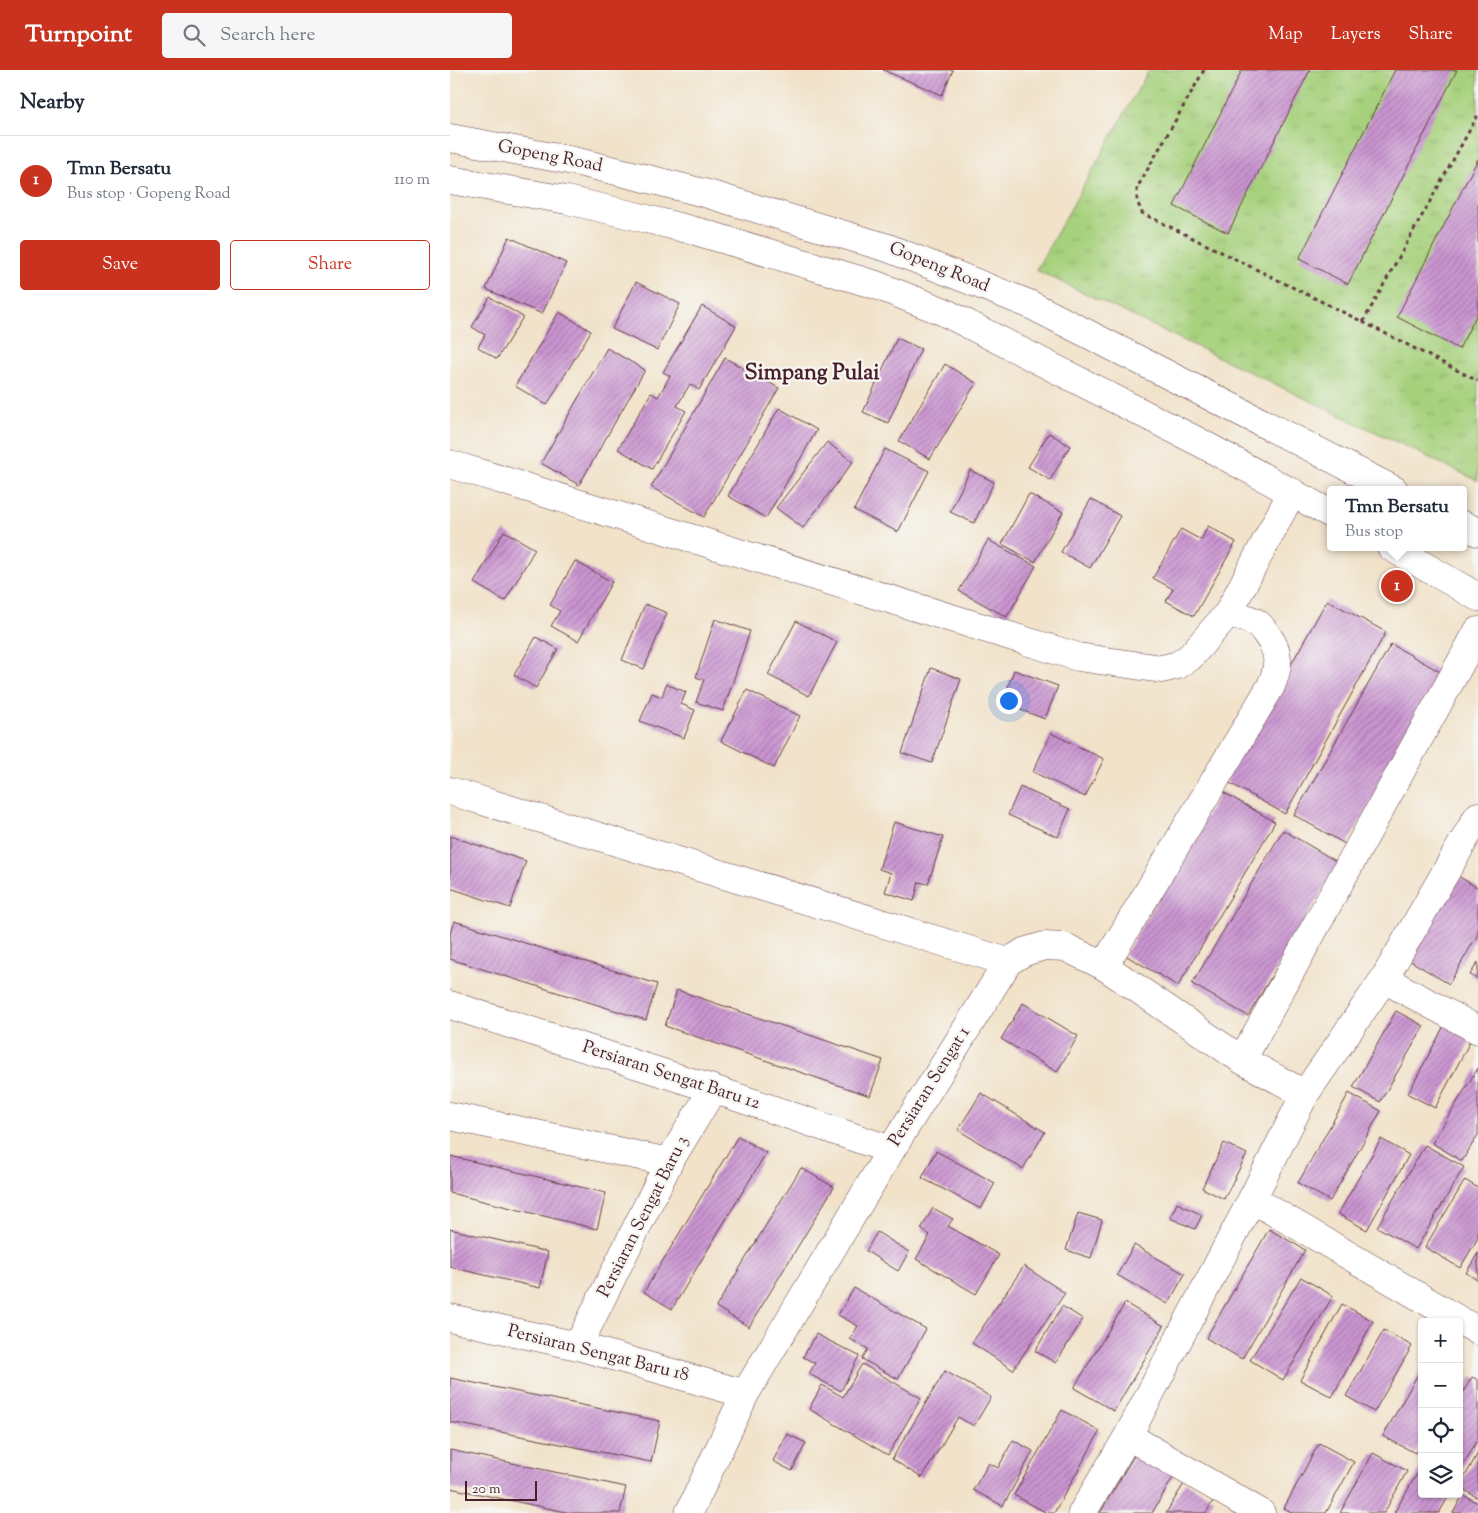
<!DOCTYPE html>
<meta charset="utf-8">
<style>
:root{--surface:#fff;--page:#f6f6f7;--text:#1f2937;--muted:#747a83;--line:#e0e1e3;--accent:#c8321e}
body{margin:0;font-family:"Sorts Mill Goudy",serif;background:var(--page);color:var(--text)}
.controls{position:absolute;right:15px;bottom:15px;display:grid;overflow:hidden;border-radius:5px;box-shadow:0 1px 4px #0004}
.controls button{width:45px;height:45px;display:grid;place-items:center;padding:0;border:0;border-bottom:1px solid var(--line);background:var(--surface);color:var(--text);font:25px sans-serif}
.scale{position:absolute;left:15px;bottom:12px;width:72px;box-sizing:border-box;padding-left:5px;border:2px solid #4a1f2b;border-top:0;font-size:14px;line-height:18px;white-space:nowrap;color:#4a1f2b;-webkit-text-stroke:4px #f6f6f2;paint-order:stroke}
.you{position:absolute;left:558px;top:630px;width:18px;height:18px;margin:-12px;border:4px solid #fff;border-radius:50%;background:#1a73e8;box-shadow:0 0 0 8px #1a73e833}
.badge{display:grid;place-items:center;width:32px;height:32px;border-radius:50%;background:var(--accent);color:#fff;font-size:16px;font-weight:700}
.pin{position:absolute;translate:-50% -50%;border:2px solid #fff;box-shadow:0 1px 5px #0006}
.popup{position:absolute;left:877px;top:416px;width:140px;height:65px;box-sizing:border-box;display:grid;place-content:center;border-radius:5px;background:var(--surface);filter:drop-shadow(0 1px 4px #0005);font-size:16px;white-space:nowrap;color:var(--muted)}
.popup b{font-size:19px;color:var(--text)}
.popup::after{content:'';position:absolute;left:50%;top:100%;margin-left:-10px;border:10px solid transparent;border-top-color:var(--surface)}
.list{margin:0;padding:0;list-style:none}
h2{display:flex;justify-content:space-between;align-items:center;height:65px;margin:0;padding:0 20px;font-size:21px}
h2 small{font-size:16px;font-weight:400;color:var(--muted)}
.list li{display:grid;grid-template-columns:32px 1fr auto;gap:15px;align-items:center;box-sizing:border-box;height:90px;padding:0 20px;border-top:1px solid var(--line)}
.list b{display:block;font-size:19px;white-space:nowrap}
.list p{margin:0;font-size:16px;white-space:nowrap;color:var(--muted)}
.list em{font-size:16px;font-style:normal;color:var(--muted)}
.actions{display:flex;gap:10px;padding:15px 20px}
.actions a{flex:1;padding:11px 0;border:1px solid var(--accent);border-radius:5px;text-align:center;font-size:18px;color:var(--accent)}
.actions .main{background:var(--accent);color:#fff}
.icon{flex:none;width:28px;height:28px;fill:none;stroke:currentColor;stroke-width:2;stroke-linecap:round;stroke-linejoin:round}
.map{position:relative;flex:none;width:1028px;height:1443px;overflow:hidden}
header{display:flex;align-items:center;gap:30px;box-sizing:border-box;height:70px;padding:0 25px;background:var(--accent);color:#fff}
header strong{font-size:24px}
nav{display:flex;gap:28px;margin-inline-start:auto;font-size:18px}
.search{width:350px;height:45px;background:var(--page);display:flex;align-items:center;gap:12px;box-sizing:border-box;padding:0 18px;border-radius:5px;color:var(--muted);font-size:19px}
main{display:flex}
aside{flex:1;background:var(--surface)}
.map>svg:first-child{display:block}
.grass{fill:url(#grass-tufts);stroke:#787854}
.building{fill:url(#building-hatch)}
.lines{fill:none;stroke-linecap:round;stroke-linejoin:round}
.street-casing{stroke:#633c43;stroke-width:29}
.highway-casing{stroke:#633c43;stroke-width:29}
.path{stroke:#633c43;stroke-width:3;stroke-dasharray:4 4;stroke-linecap:butt}
.street{stroke:#fff;stroke-width:28}
.highway{stroke:#fff;stroke-width:28}
.labels{text-anchor:middle;dominant-baseline:central;stroke-width:4.5;stroke-linejoin:round;paint-order:stroke}
.street-label{font-size:18px;fill:#4a1f2b;stroke:#f6f6f2}
.district-label{font-size:22px;font-weight:bold;fill:#4a1f2b;stroke:#f6f6f2}
</style>
<header>
<strong>Turnpoint</strong>
<div class="search"><svg class="icon" aria-label="search" viewBox="0 0 24 24"><circle cx="10" cy="10" r="6"/><path d="M15 15l6 6"/></svg>Search here</div>
<nav><a>Map</a><a>Layers</a><a>Share</a></nav>
</header>
<main>
<aside>
<h2>Nearby<small></small></h2>
<ul class="list">
<li><span class="badge">1</span><div><b>Tmn Bersatu</b><p>Bus stop · Gopeng Road</p></div><em>110 m</em></li>
</ul>
<div class="actions"><a class="main">Save</a><a>Share</a></div>
</aside>
<div class="map">
<svg width="1028" height="1443" viewBox="0 0 1028 1443">
<defs>
<pattern id="grass-tufts" width="24" height="20" patternUnits="userSpaceOnUse" patternTransform="scale(1.25)"><rect width="24" height="20" fill="#a7d17d"/><path d="M3 7l-1-3M5 7V3M7 7l1-3M15 17l-1-3M17 17v-4M19 17l1-3" fill="none" stroke="#91b36c"/></pattern>
<pattern id="building-hatch" width="6" height="6" patternUnits="userSpaceOnUse" patternTransform="scale(1.25)"><rect width="6" height="6" fill="#ca95d1"/><path d="M-1 1l2-2M0 6l6-6M5 7l2-2" fill="none" stroke="#a679aa"/></pattern>
</defs>
<rect width="100%" height="100%" fill="#f6f6f2"/>
<filter id="ink" filterUnits="userSpaceOnUse"><feTurbulence type="fractalNoise" baseFrequency=".02" numOctaves="2"/><feDisplacementMap in="SourceGraphic" scale="10" xChannelSelector="R" yChannelSelector="G"/><feConvolveMatrix kernelMatrix="1 2 1 2 8 2 1 2 1" color-interpolation-filters="sRGB"/></filter>
<filter id="wash" filterUnits="userSpaceOnUse"><feTurbulence type="fractalNoise" baseFrequency=".0096" numOctaves="4" result="noise"/><feDisplacementMap in="SourceGraphic" scale="20" xChannelSelector="R" yChannelSelector="G"/><feGaussianBlur stdDeviation="1.12" result="paint"/><feColorMatrix in="noise" values="0 0 0 0 0 0 0 0 0 0 0 0 0 0 0 0 0 1.4 0 .05"/><feComposite in="paint" operator="in"/></filter>
<g filter="url(#wash)">
<rect width="100%" height="100%" fill="#f1e2c9"/>
<!-- grass -->
<path class="grass" d="M699,0H1028V411L586,200Z"/>
<g id="blocks">
<!-- building -->
<path class="building" d="M433,0H503L492,25Z
M792,0H860L778,163L724,136Z
M945,0H1007L898,214L849,189Z
M1028,89V242L1009,279L947,247Z
M59,167L116,193L92,244L36,219Z
M186,212L230,234L207,280L162,259Z
M40,227L73,247L47,289L28,277L35,265L22,257Z
M252,236L286,256L249,320L240,314L227,336L236,341L202,399L168,379L201,323L208,327L220,306L213,302Z
M109,242L141,261L97,335L65,316Z
M447,268L471,279L438,353L413,342Z
M157,278L195,300L129,415L91,393Z
M275,288L329,318L254,447L201,417Z
M495,294L526,313L480,389L449,371Z
M329,338L367,360L316,448L278,426Z
M599,363L620,376L600,410L578,397Z
M377,372L403,392L353,458L326,438Z
M435,379L479,401L448,462L404,440Z
M520,400L544,412L524,453L500,442Z
M579,424L613,442L585,492L552,474Z
M641,429L670,446L640,498L611,482Z
M758,456L786,472L744,546L716,531L723,519L703,508L731,459L751,470Z
M54,461L85,479L55,531L24,513Z
M538,470L586,496L557,547L509,521Z
M125,491L162,512L128,571L101,556L110,541L100,535Z
M877,530L936,562L835,744L776,711Z
M195,534L217,543L194,599L172,590Z
M265,549L300,561L273,641L246,632L254,610L246,607Z
M346,551L387,572L359,626L318,605Z
M86,567L108,579L86,618L64,605Z
M941,574L994,604L897,775L844,745Z
M481,598L511,609L482,693L452,683Z
M564,600L608,616L595,649L552,633Z
M216,614L236,622L231,634L245,640L234,668L190,651L202,623L212,627Z
M297,620L350,646L324,698L271,671Z
M601,663L654,689L635,727L583,702Z
M570,717L620,739L608,767L558,745Z
M771,721L825,752L728,916L675,885Z
M444,752L493,767L478,814L469,812L464,831L435,822L441,803L429,799Z
M833,760L889,793L798,946L742,914Z
M0,766L76,791L60,838L0,818Z
M1008,806L1028,818V864L999,914L959,890Z
M4,851L207,914L196,950L0,889V864Z
M1028,892V909L1020,905Z
M227,920L433,990L420,1026L215,956Z
M573,933L628,966L607,1002L551,969Z
M946,941L974,956L930,1032L903,1017Z
M996,952L1023,966L985,1038L958,1024Z
M1028,998V1065L1012,1091L982,1073Z
M531,1023L595,1062L573,1099L508,1060Z
M899,1023L931,1041L880,1131L848,1113Z
M288,1066L316,1083L222,1239L194,1222Z
M931,1069L959,1085L917,1160L888,1144Z
M774,1073L797,1084L774,1129L752,1118Z
M975,1075L1014,1097L966,1179L927,1157Z
M486,1081L545,1113L531,1139L472,1108Z
M0,1086L156,1123L147,1159L0,1123Z
M351,1098L384,1117L299,1257L266,1237Z
M1015,1110L1028,1118V1168L1010,1198L975,1177Z
M727,1133L752,1145L745,1159L720,1148Z
M483,1138L503,1149L498,1156L549,1185L526,1224L466,1189L480,1165L471,1159Z
M628,1143L652,1150L641,1188L616,1180Z
M0,1159L98,1182L90,1218L0,1197Z
M819,1159L855,1180L792,1289L756,1268Z
M427,1162L459,1182L448,1201L416,1181Z
M684,1175L735,1204L718,1234L667,1205Z
M1028,1183V1210L1016,1203Z
M574,1196L615,1223L563,1300L522,1273Z
M851,1207L883,1226L833,1310L800,1290Z
M404,1218L476,1259L448,1309L412,1289L418,1279L400,1269L408,1256L388,1245Z
M675,1233L714,1256L664,1341L624,1318Z
M892,1234L923,1251L882,1327L850,1310Z
M612,1236L633,1249L606,1293L585,1281Z
M934,1260L962,1276L924,1342L896,1326Z
M366,1264L409,1286L391,1321L359,1304L365,1293L353,1287Z
M412,1294L471,1328L438,1385L359,1339L372,1315L393,1327Z
M972,1297V1371L965,1383L933,1366Z
M495,1301L541,1327L524,1356L508,1347L472,1408L442,1389Z
M1022,1307L1028,1310V1369L1009,1402V1329Z
M0,1308L210,1351L201,1392L0,1352Z
M612,1340L650,1361L604,1443H597L564,1425Z
M337,1364L356,1373L342,1401L323,1391Z
M563,1370L583,1381L553,1436L523,1420L539,1393L548,1398Z
M869,1373L904,1392L876,1443H843L834,1438Z
M0,1380L176,1417L170,1443H121L0,1418Z
M923,1383L957,1401L934,1443H890Z
M1028,1383V1428L1009,1417Z
M685,1384L724,1406L702,1443H650Z
M970,1399L972,1400V1424H1000L989,1443H944Z
M735,1412L764,1429L756,1443H716Z
M1013,1425L1028,1433V1443H1003Z"/>
</g>
</g>
<g filter="url(#ink)">
<use href="#blocks" fill-opacity="0" stroke="#633c43" stroke-width="1"/>
<g class="lines">
<defs>
<path id="street" d="M0,394L628,587L712,599L728,595L740,587L778,543L842,422
M0,721L558,892
M654,896L821,616C829,597 831,583 817,565C814,561 811,556 807,553C798,548 788,546 778,543
M934,909L1028,960
M0,935L263,1019L441,1080
M792,990L1028,561
M0,1046L219,1092
M802,1129L1028,1261
M0,1248L128,1276L295,1324
M128,1276L219,1092L263,1019
M678,1366L811,1443
M239,1443L295,1324L441,1080L558,892L574,882L594,876L615,877L654,896L792,990L855,1024
M632,1443L678,1366L802,1129L855,1024L934,909L1028,746"/>
<path id="highway" d="M0,68L124,91L191,107L258,124L438,178L579,234L944,420
M0,110L117,130L181,145L249,162L426,215L492,241L749,372L881,444
M1013,455L1028,462
M941,477L1028,527"/>
</defs>
<!-- street casing -->
<use href="#street" class="street-casing"/>
<!-- highway casing -->
<use href="#highway" class="highway-casing"/>
<!-- path -->
<path class="path" d="M754,0L687,118V131L692,143L913,252L1028,311
M913,252L1028,45"/>
<!-- street -->
<use href="#street" class="street"/>
<!-- highway -->
<use href="#highway" class="highway"/>
</g>
</g>
<g class="labels">
<!-- street labels -->
<g class="street-label">
<text transform="translate(100 87) rotate(11)">Gopeng Road</text>
<text transform="translate(489 198) rotate(22)">Gopeng Road</text>
<text transform="translate(221 1006) rotate(18)">Persiaran Sengat Baru 12</text>
<text transform="translate(480 1017) rotate(-58)">Persiaran Sengat 1</text>
<text transform="translate(194 1147) rotate(-63)">Persiaran Sengat Baru 3</text>
<text transform="translate(148 1284) rotate(14)">Persiaran Sengat Baru 18</text>
</g>
<!-- district labels -->
<g class="district-label">
<text x="362" y="304">Simpang Pulai</text>
</g>
</g>
</svg>
<div class="controls">
<button>+</button>
<button>−</button>
<button><svg class="icon" aria-label="locate" viewBox="0 0 24 24"><circle cx="12" cy="12" r="6"/><path d="M12 2v4M12 18v4M2 12h4M18 12h4"/></svg></button>
<button><svg class="icon" aria-label="layers" viewBox="0 0 24 24"><path d="M12 4l9 5-9 5-9-5zM3 14l9 5 9-5"/></svg></button>
</div>
<div class="scale">20 m</div>
<div class="you"></div>
<div class="pin badge" style="left:947px;top:516px">1</div>
<div class="popup"><b>Tmn Bersatu</b>Bus stop</div>
</div>
</main>
